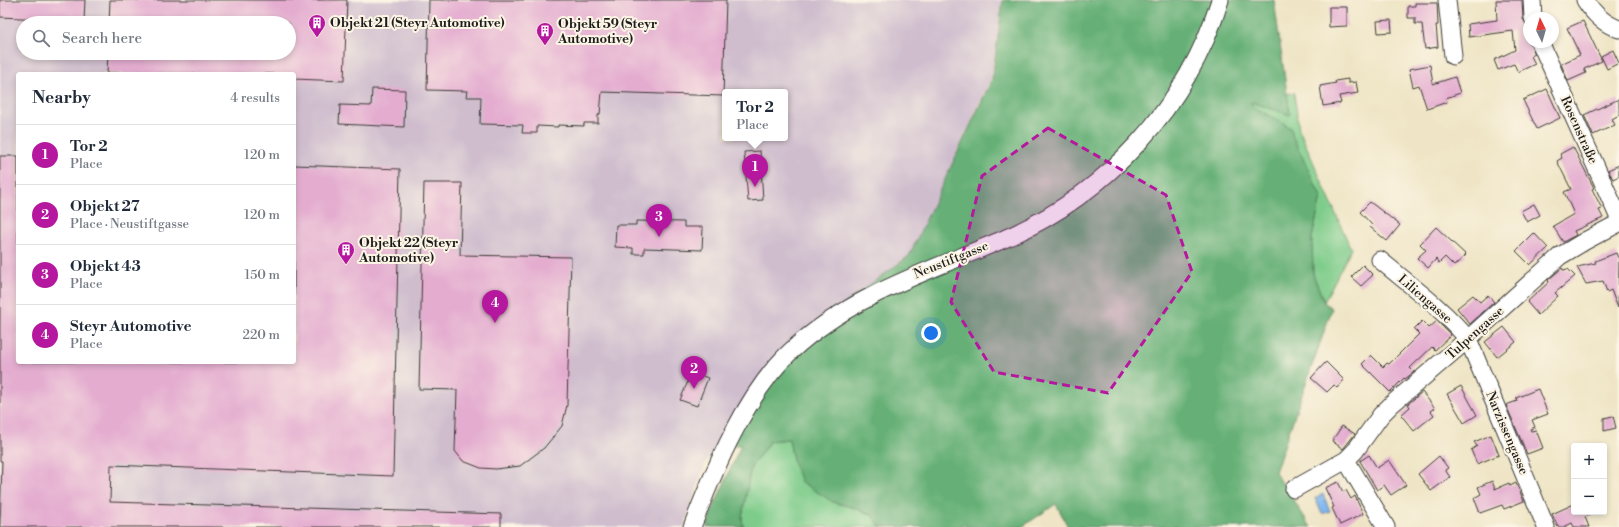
<!DOCTYPE html>
<meta charset="utf-8">
<style>
:root{--surface:#fff;--page:#f6f6f7;--text:#1f2937;--muted:#747a83;--line:#e0e1e3;--accent:#b5179e}
body{margin:0;font-family:"Libre Bodoni",serif;background:var(--page);color:var(--text)}
.controls{position:absolute;right:12px;bottom:12px;display:grid;overflow:hidden;border-radius:4px;box-shadow:0 2px 6px #0003}
.controls button{width:36px;height:36px;display:grid;place-items:center;padding:0;border:0;border-bottom:1px solid var(--line);background:var(--surface);color:var(--text);font:20px sans-serif}
.compass{position:absolute;left:1523px;top:12px;width:36px;height:36px;border-radius:50%;background:var(--surface);box-shadow:0 2px 6px #0003;rotate:355deg}
.you{position:absolute;left:931px;top:333px;width:14px;height:14px;margin:-10px;border:3px solid #fff;border-radius:50%;background:#1a73e8;box-shadow:0 0 0 6px #1a73e833}
.badge{display:grid;place-items:center;width:26px;height:26px;border-radius:50%;background:var(--accent);color:#fff;font-size:13px;font-weight:700}
.pin{position:absolute;translate:-50% -33px;filter:drop-shadow(0 1px 2px #0008)}
.pin::after{content:'';position:absolute;top:21px;width:14px;height:12px;background:inherit;clip-path:polygon(0 0,100% 0,50% 100%)}
.popup{position:absolute;left:722px;top:89px;width:66px;height:52px;box-sizing:border-box;display:grid;place-content:center;border-radius:4px;background:var(--surface);filter:drop-shadow(0 1px 3px #0005);font-size:13px;white-space:nowrap;color:var(--muted)}
.popup b{font-size:15px;color:var(--text)}
.popup::after{content:'';position:absolute;left:50%;top:100%;margin-left:-8px;border:8px solid transparent;border-top-color:var(--surface)}
.list{margin:0;padding:0;list-style:none}
h2{display:flex;justify-content:space-between;align-items:center;height:52px;margin:0;padding:0 16px;font-size:17px}
h2 small{font-size:13px;font-weight:400;color:var(--muted)}
.list li{display:grid;grid-template-columns:26px 1fr auto;gap:12px;align-items:center;box-sizing:border-box;height:60px;padding:0 16px;border-top:1px solid var(--line)}
.list b{display:block;font-size:15px;white-space:nowrap}
.list p{margin:0;font-size:13px;white-space:nowrap;color:var(--muted)}
.list em{font-size:13px;font-style:normal;color:var(--muted)}
.icon{flex:none;width:22px;height:22px;fill:none;stroke:currentColor;stroke-width:2;stroke-linecap:round;stroke-linejoin:round}
.map{position:relative;flex:none;width:1619px;height:527px;overflow:hidden}
.search{position:absolute;background:var(--surface);box-shadow:0 2px 6px #0003;left:16px;top:16px;width:280px;height:44px;display:flex;align-items:center;gap:10px;box-sizing:border-box;padding:0 14px;border-radius:22px;color:var(--muted);font-size:15px}
.panel{position:absolute;background:var(--surface);box-shadow:0 2px 6px #0003;left:16px;top:72px;width:280px;height:292px;border-radius:4px}
.map>svg:first-child{display:block}
.industrial{fill:#cfbdce;fill-rule:evenodd}
.green{fill:#7ecc8b;stroke:#4d7454}
.forest{fill:#66b077;stroke:#41664a}
.water{fill:#80b7f0;stroke:#4e6a86}
.building{fill:#e4add0}
.lines{fill:none;stroke-linecap:round;stroke-linejoin:round}
.minor-casing{stroke:#3c3a36;stroke-width:19}
.minor{stroke:#fff;stroke-width:17}
.marked{fill:#b5179e;fill-opacity:0.2;stroke:#b5179e;stroke-width:3;stroke-dasharray:8 5;stroke-linejoin:round}
.labels{text-anchor:middle;dominant-baseline:central;stroke-width:4;stroke-linejoin:round;paint-order:stroke}
.poi-label{font-size:13px;font-weight:bold;fill:#1c1c1c;stroke:#fcf5e5;text-anchor:start}
.street-label{font-size:13px;fill:#1c1c1c;stroke:#fcf5e5}
</style>
<div class="map">
<svg width="1619" height="527" viewBox="0 0 1619 527">
<rect width="100%" height="100%" fill="#fcf5e5"/>
<filter id="ink" filterUnits="userSpaceOnUse"><feTurbulence type="fractalNoise" baseFrequency=".025" numOctaves="2"/><feDisplacementMap in="SourceGraphic" scale="8" xChannelSelector="R" yChannelSelector="G"/><feConvolveMatrix kernelMatrix="1 2 1 2 8 2 1 2 1" color-interpolation-filters="sRGB"/></filter>
<filter id="wash" filterUnits="userSpaceOnUse"><feTurbulence type="fractalNoise" baseFrequency=".012" numOctaves="4" result="noise"/><feDisplacementMap in="SourceGraphic" scale="16" xChannelSelector="R" yChannelSelector="G"/><feGaussianBlur stdDeviation="0.9" result="paint"/><feColorMatrix in="noise" values="0 0 0 0 0 0 0 0 0 0 0 0 0 0 0 0 0 1.4 0 .05"/><feComposite in="paint" operator="in"/></filter>
<g filter="url(#wash)">
<rect width="100%" height="100%" fill="#efe5c6"/>
<!-- industrial -->
<path class="industrial" d="M0,0H1002L991,78L909,256L770,363L705,464L684,527H0ZM23,23H289V53H23ZM18,74H294V362H18ZM725,92H785V138H725Z"/>
<!-- green -->
<path class="green" d="M1294,92L1299,129L1351,249L1324,302L1313,274L1312,238L1321,197L1292,137L1291,128L1252,106L1251,101L1290,115L1287,94Z
M789,439L793,461L833,502L855,508L872,515L880,526L888,527H743L742,517L751,467L770,441Z"/>
<!-- forest -->
<path class="forest" d="M1003,0H1274L1290,115L1251,102L1252,106L1291,128L1293,137L1321,197L1312,238L1313,274L1324,302L1332,309L1275,472L1311,527H1068L1056,504L1022,527H969L961,525L960,527H888L880,526L872,515L855,508L833,502L801,482L793,461L789,439L770,441L751,467L742,517L743,527H707L711,513L741,445L720,447L774,356L909,256L992,79Z"/>
<!-- water -->
<path class="water" d="M1323,494L1330,511L1322,514L1315,498Z"/>
<g id="blocks">
<!-- building -->
<path class="building" d="M0,0H85L84,21L0,17Z
M110,0H347L344,81L294,79V74L107,73L108,53H289V23H109Z
M429,0H726L723,96L602,92L600,114L598,115V123H584V126L558,125V127L537,126V133H522L523,125L480,124L481,97H466L467,91L427,90Z
M1496,0H1522L1523,19L1526,24L1527,36L1535,54L1531,56L1535,64L1518,72L1514,64L1498,70L1494,60L1515,50L1513,31L1469,37L1468,24L1497,20Z
M1415,3H1437L1438,25H1436L1438,47L1425,49L1422,24H1415V18H1408V6H1415Z
M1329,7H1347V26L1329,27Z
M1391,20L1392,32L1378,33L1377,21Z
M1583,21L1602,61L1584,69L1586,73L1568,81L1561,64L1580,55L1567,28Z
M1613,50L1619,63L1607,69L1601,56Z
M1430,65L1433,84L1455,77L1460,93L1446,98L1447,102L1427,109L1419,85L1413,87L1409,69Z
M1348,79V83L1356,82L1358,93L1339,96L1341,103L1323,106L1320,86L1336,83L1335,81Z
M372,89L405,90L404,127L339,124L340,105L371,106Z
M1547,89L1560,118L1537,129L1523,100Z
M1619,99V115L1612,119L1615,125L1593,135L1584,115Z
M1573,147L1594,188L1592,189L1602,209L1599,210L1603,218L1574,231L1576,235L1563,242L1553,226L1574,214L1564,192L1571,189L1557,161L1562,158L1560,154Z
M760,151L763,200L748,201L744,152Z
M0,156H18V362H294V165L400,169L393,476L111,465L110,502L501,514V527H0L2,461H0Z
M1619,165V176L1613,179L1608,170Z
M424,183H462L460,255L571,257L567,405L562,426L544,448L520,466L496,469L481,468L463,461L455,451L457,390L419,389Z
M1370,202L1400,225L1387,241L1370,227L1372,225L1360,212Z
M1534,204L1540,215L1527,222L1521,211Z
M636,221L684,222V227H703L702,250L644,248V254H633V248L615,247L616,225H636Z
M1436,227L1466,255L1454,266L1445,257L1439,263L1436,259L1428,268L1417,258L1426,250L1420,244Z
M1534,233L1548,248L1530,265L1516,251Z
M1616,253L1619,260L1618,308L1611,290L1607,292L1603,281L1586,284L1577,267L1596,263L1595,261Z
M1363,265L1373,275L1361,286L1351,277Z
M1562,268L1563,270L1568,269L1575,276L1555,293L1558,296L1538,315L1527,302L1549,282L1548,280Z
M1473,295L1480,302L1488,295L1494,302L1470,324L1457,308Z
M1422,321L1429,328L1437,321L1451,335L1435,350L1432,347L1410,368L1414,372L1405,379L1404,378L1390,392L1362,364L1371,355L1383,367L1387,363L1389,364L1419,334L1414,329Z
M1504,327L1516,342L1497,357L1485,342Z
M1326,362L1344,380L1337,388L1334,385L1327,392L1311,378Z
M692,372L708,378L697,406L680,400Z
M1461,386L1477,415L1464,423L1447,394Z
M1538,389L1548,414L1532,420L1535,427L1530,429L1531,431L1536,430L1543,448L1527,454L1506,405L1517,401L1516,398Z
M1422,392L1435,408L1431,411L1434,415L1414,431L1401,415L1410,407L1408,404Z
M1613,416L1616,428L1604,431V418Z
M1342,426L1355,434L1343,449L1332,441Z
M1491,435L1499,455L1477,464L1471,450L1477,446L1474,442Z
M1369,455L1377,468L1389,460L1406,485L1391,495L1384,485L1377,490L1360,461Z
M1439,456L1448,468L1445,470L1450,477L1431,491L1418,474Z
M1492,481L1495,489L1509,483L1510,486L1516,483L1524,501L1504,509L1502,505L1480,513L1474,498L1481,494L1478,487Z
M1338,482L1343,492L1346,490L1351,499L1355,496L1363,514L1340,525L1332,508L1334,507L1325,488Z
M1574,504V512H1597L1585,517L1589,527H1574L1572,523L1564,527H1558L1552,514Z"/>
</g>
</g>
<g filter="url(#ink)">
<use href="#blocks" fill-opacity="0" stroke="#3c3a36" stroke-width="1"/>
<g class="lines">
<defs>
<path id="minor" d="M1447,0L1453,56
M1532,0L1533,18
M1585,0C1593,13 1604,24 1619,29
M1540,42L1619,218
M1380,260C1410,285 1443,309 1468,339L1546,527
M1346,460L1386,527
M1294,489L1346,460L1355,451L1381,415L1392,404L1468,339L1560,256L1585,241L1619,223
M692,527C714,470 746,393 791,351C851,295 930,271 1004,239C1106,195 1188,106 1220,0"/>
</defs>
<!-- minor casing -->
<use href="#minor" class="minor-casing"/>
<!-- minor -->
<use href="#minor" class="minor"/>
</g>
</g>
<!-- marked area -->
<path class="marked" d="M1048,128L1166,195L1192,272L1108,393L994,372L951,302L982,176Z"/>
<!-- icons -->
<defs>
<symbol id="building-pin" viewBox="-11 -11 22 30"><path d="M0 17L-7.5 6A9.5 9.5 0 1 1 7.5 6Z" fill="#b5179e" stroke="#fcf5e5"/><path d="M-4-6H4V6H1V3H-1V6H-4ZM-2.5-4.3h1.7v1.8h-1.7ZM.8-4.3h1.7v1.8H.8ZM-2.5-1h1.7V.8h-1.7ZM.8-1h1.7V.8H.8Z" fill="#fff"/></symbol>
</defs>
<g fill-rule="evenodd">
<use href="#building-pin" x="307" y="13" width="20" height="27"/>
<use href="#building-pin" x="535" y="21" width="20" height="27"/>
<use href="#building-pin" x="336" y="240" width="20" height="27"/>
</g>
<g class="labels">
<!-- poi labels -->
<g class="poi-label">
<text x="330" y="23">Objekt 21 (Steyr Automotive)</text>
<text x="558" y="24">Objekt 59 (Steyr<tspan x="558" dy="15">Automotive)</tspan></text>
<text x="359" y="243">Objekt 22 (Steyr<tspan x="359" dy="15">Automotive)</tspan></text>
</g>
<!-- street labels -->
<g class="street-label">
<text transform="translate(1579 130) rotate(66)">Rosenstraße</text>
<text transform="translate(951 260) rotate(-22)">Neustiftgasse</text>
<text transform="translate(1425 299) rotate(41)">Liliengasse</text>
<text transform="translate(1475 333) rotate(-42)">Tulpengasse</text>
<text transform="translate(1507 433) rotate(67)">Narzissengasse</text>
</g>
</g>
</svg>
<div class="controls">
<button>+</button>
<button>−</button>
</div>
<svg class="compass" viewBox="-18 -18 36 36"><path d="M0-13l5 13h-10z" fill="#e53935"/><path d="M0 13l5-13h-10z" fill="#747a83"/></svg>
<div class="you"></div>
<div class="pin badge" style="left:755px;top:187px">1</div>
<div class="popup"><b>Tor 2</b>Place</div>
<div class="pin badge" style="left:694px;top:389px">2</div>
<div class="pin badge" style="left:659px;top:237px">3</div>
<div class="pin badge" style="left:495px;top:323px">4</div>
<div class="search"><svg class="icon" aria-label="search" viewBox="0 0 24 24"><circle cx="10" cy="10" r="6"/><path d="M15 15l6 6"/></svg>Search here</div>
<section class="panel">
<h2>Nearby<small>4 results</small></h2>
<ul class="list">
<li><span class="badge">1</span><div><b>Tor 2</b><p>Place</p></div><em>120 m</em></li>
<li><span class="badge">2</span><div><b>Objekt 27</b><p>Place · Neustiftgasse</p></div><em>120 m</em></li>
<li><span class="badge">3</span><div><b>Objekt 43</b><p>Place</p></div><em>150 m</em></li>
<li><span class="badge">4</span><div><b>Steyr Automotive</b><p>Place</p></div><em>220 m</em></li>
</ul>
</section>
</div>
